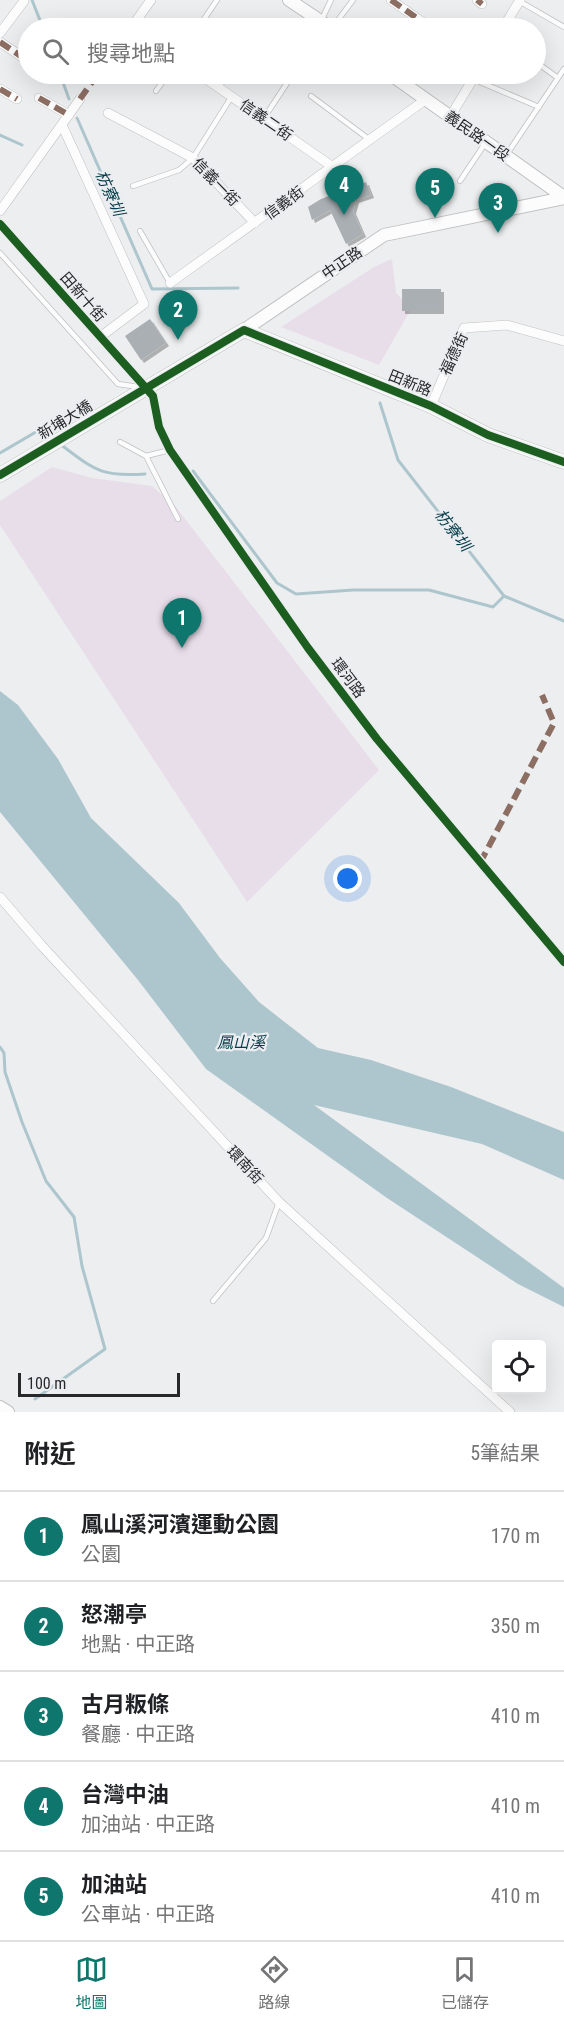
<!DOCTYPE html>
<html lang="zh-TW">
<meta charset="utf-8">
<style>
:root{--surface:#fff;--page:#f2f2f2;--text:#202124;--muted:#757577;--line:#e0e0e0;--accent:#0f766e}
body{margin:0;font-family:"Roboto Condensed","Noto Sans TC",sans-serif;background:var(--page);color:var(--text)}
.controls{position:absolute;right:18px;bottom:18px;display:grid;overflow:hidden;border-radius:6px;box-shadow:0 6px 24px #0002}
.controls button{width:54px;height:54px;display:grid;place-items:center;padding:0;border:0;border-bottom:2px solid var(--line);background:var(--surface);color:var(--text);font:30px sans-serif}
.scale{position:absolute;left:18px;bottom:15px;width:162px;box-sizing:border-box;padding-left:6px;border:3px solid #272829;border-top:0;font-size:16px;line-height:21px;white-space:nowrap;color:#272829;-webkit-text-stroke:4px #ecedf0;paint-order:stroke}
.you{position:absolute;left:348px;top:879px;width:21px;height:21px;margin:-15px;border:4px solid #fff;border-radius:50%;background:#1a73e8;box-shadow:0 0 0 9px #1a73e833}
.badge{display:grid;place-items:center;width:39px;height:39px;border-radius:50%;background:var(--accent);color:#fff;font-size:20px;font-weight:700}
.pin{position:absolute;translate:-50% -50px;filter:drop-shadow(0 2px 3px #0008)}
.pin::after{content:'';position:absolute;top:32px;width:21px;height:18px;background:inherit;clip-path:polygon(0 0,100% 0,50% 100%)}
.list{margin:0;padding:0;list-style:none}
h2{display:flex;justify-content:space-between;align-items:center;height:78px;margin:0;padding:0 24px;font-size:26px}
h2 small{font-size:20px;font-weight:400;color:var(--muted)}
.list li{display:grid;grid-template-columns:39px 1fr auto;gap:18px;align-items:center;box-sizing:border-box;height:90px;padding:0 24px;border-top:2px solid var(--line)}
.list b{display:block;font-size:22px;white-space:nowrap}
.list p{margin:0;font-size:20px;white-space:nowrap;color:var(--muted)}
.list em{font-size:20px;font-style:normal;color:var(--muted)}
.icon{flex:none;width:33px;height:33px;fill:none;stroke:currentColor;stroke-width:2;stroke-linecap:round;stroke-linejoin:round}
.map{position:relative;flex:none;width:564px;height:1412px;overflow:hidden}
.search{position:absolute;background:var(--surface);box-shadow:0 6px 24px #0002;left:18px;right:18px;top:18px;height:66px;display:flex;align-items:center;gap:15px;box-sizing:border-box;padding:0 21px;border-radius:33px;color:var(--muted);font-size:22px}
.sheet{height:528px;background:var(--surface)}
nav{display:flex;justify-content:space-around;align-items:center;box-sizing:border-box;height:84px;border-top:2px solid var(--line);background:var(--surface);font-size:16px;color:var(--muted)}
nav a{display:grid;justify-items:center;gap:3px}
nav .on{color:var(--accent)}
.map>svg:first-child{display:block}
.green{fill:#e8deea}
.water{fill:#adc6cd}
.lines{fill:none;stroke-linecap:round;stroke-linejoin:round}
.stream{stroke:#adc6cd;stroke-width:3}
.building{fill:#a9afb3;filter:url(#shadow)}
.service-casing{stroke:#c0c1c2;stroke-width:6}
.minor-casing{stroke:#c0c1c2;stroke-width:10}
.tertiary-casing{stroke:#c0c1c2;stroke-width:14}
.secondary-casing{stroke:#c0c1c2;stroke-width:15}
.service{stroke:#fcfcfd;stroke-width:4.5}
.minor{stroke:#fcfcfd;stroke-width:9}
.tertiary{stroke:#fcfcfd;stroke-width:12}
.secondary{stroke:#fcfcfd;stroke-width:14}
.quiet{stroke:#8d6e63;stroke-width:6;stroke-dasharray:12 6;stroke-linecap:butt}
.cycleway-casing{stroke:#ecedf0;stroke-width:11}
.cycleway{stroke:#1b5e20;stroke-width:8}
.labels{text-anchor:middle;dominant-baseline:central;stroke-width:4.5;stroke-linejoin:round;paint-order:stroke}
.street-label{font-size:15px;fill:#272829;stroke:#ecedf0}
.water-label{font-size:16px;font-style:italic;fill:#043d49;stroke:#ecedf0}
</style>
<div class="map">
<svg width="564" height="1412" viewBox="0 0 564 1412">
<defs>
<filter id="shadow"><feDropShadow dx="3" dy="3" stdDeviation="0" flood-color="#0004"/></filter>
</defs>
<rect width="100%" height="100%" fill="#edeeef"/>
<!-- green -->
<path class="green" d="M392,259L396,293L411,309L379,365L281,327L374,267Z
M52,467L92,478L152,486L176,507L379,770L247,902L0,525V501Z"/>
<!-- water -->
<path class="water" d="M0,691L18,705L58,759L91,818L179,903L220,958L259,1002L318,1048L371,1060L451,1087L564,1132V1180L482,1144L314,1105L564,1288V1307L518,1284L387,1198L206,1069L138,980L0,812Z"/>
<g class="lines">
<!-- stream -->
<path class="stream" d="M32,0L43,28
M60,74L69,99
M77,118L152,289L238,288
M0,135L22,145
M380,403L398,460L504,596L564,621
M60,444C95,470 100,477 145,474
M0,453L41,429L53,439
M193,471L277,583L296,594L353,590H429L493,607L504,596
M0,1047L4,1053L5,1072L22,1122L46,1181L74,1217L82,1266L105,1349L35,1399"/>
</g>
<!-- building -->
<path class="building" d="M366,182L371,195L356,200L353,211L363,234L346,244L330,210L312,220L308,207L321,199Z
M402,289H441V311H402Z
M150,319L166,343L141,360L125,336Z"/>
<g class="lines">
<defs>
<path id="service" d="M519,1L564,27
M321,21L331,0
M198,28L217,0
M332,28L353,0
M536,62L558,78
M473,79L539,107
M219,87L228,74
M156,91L168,74
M311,96L370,140
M264,118L293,74
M507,154L564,69
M460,181L486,142
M133,186L179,170L193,158L232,96
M140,231L170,283
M0,253L118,384L139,387
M120,442L146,456L178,519
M146,456L170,450
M213,1301L266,1238L279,1202"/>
<path id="minor" d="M391,0L431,28
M477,0L482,4
M131,28L151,0
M503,28L520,0
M0,33L24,1
M0,42L28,61
M199,74L333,167
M97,75L99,74
M0,89L17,99
M39,98L69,115
M108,113L193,158L255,223
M450,117L476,74
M62,125L144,304L100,337
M0,211L80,99
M0,224L153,396L159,427L170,450L308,648L377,739L564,962
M170,283L425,100
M431,406L464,328L507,325L564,341
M0,897L42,946L279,1202L510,1412"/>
<path id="tertiary" d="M289,0L331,28
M390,74L564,197
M244,330L384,235L564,198
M0,1407L8,1412"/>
<path id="secondary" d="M0,475L244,330L431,406L488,435L564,462"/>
</defs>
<!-- service casing -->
<use href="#service" class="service-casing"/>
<!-- minor casing -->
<use href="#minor" class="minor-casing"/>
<!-- tertiary casing -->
<use href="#tertiary" class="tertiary-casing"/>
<!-- secondary casing -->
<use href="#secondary" class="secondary-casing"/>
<!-- service -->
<use href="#service" class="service"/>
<!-- minor -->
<use href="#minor" class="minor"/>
<!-- tertiary -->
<use href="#tertiary" class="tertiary"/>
<!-- secondary -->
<use href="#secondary" class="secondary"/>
<!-- quiet -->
<path class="quiet" d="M391,0L431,28
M477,0L482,4
M0,42L28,61
M0,89L17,99
M39,98L69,115
M80,99L97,75
M480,863L554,723L542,695"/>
<defs>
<path id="cycleway" d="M0,224L153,396L159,427L170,450L308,648L377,739L564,962
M0,475L244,330L431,406L488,435L564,462"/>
</defs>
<!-- cycleway casing -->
<use href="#cycleway" class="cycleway-casing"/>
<!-- cycleway -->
<use href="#cycleway" class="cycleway"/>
</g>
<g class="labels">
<!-- street labels -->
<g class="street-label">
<text transform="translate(266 120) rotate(35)">信義二街</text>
<text transform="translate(477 136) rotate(35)">義民路一段</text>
<text transform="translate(216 182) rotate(46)">信義一街</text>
<text transform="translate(284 203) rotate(-36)">信義街</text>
<text transform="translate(342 263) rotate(-34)">中正路</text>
<text transform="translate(83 297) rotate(49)">田新十街</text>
<text transform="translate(454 354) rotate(-65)">福德街</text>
<text transform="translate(410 383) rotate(22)">田新路</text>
<text transform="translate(65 420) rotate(-31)">新埔大橋</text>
<text transform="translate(348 678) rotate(53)">環河路</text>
<text transform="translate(245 1165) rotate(47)">環南街</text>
</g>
<!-- water labels -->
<g class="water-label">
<text transform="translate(110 193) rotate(66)">枋寮圳</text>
<text transform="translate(453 530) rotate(52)">枋寮圳</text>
<text x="241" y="1042">鳳山溪</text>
</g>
</g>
</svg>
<div class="controls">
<button><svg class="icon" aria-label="locate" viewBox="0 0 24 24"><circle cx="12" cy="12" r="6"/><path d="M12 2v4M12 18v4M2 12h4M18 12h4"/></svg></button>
</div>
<div class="scale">100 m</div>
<div class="you"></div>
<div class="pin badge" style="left:182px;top:648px">1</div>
<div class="pin badge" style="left:178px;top:340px">2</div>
<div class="pin badge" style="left:498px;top:233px">3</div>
<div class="pin badge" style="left:344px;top:215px">4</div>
<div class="pin badge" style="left:435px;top:218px">5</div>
<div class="search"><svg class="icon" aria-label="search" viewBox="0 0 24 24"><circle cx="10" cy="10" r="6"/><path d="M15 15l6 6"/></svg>搜尋地點</div>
</div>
<section class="sheet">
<h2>附近<small>5筆結果</small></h2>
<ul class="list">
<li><span class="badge">1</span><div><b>鳳山溪河濱運動公園</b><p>公園</p></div><em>170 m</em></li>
<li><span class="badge">2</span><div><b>怒潮亭</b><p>地點 · 中正路</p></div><em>350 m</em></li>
<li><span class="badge">3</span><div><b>古月粄條</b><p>餐廳 · 中正路</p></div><em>410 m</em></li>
<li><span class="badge">4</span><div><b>台灣中油</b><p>加油站 · 中正路</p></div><em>410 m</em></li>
<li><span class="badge">5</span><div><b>加油站</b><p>公車站 · 中正路</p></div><em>410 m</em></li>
</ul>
</section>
<nav>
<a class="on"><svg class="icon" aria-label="map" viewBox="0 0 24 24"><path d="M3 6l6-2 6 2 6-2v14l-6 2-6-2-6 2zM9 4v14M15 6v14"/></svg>地圖</a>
<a><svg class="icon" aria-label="directions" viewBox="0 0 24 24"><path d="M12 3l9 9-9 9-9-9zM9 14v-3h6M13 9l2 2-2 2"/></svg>路線</a>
<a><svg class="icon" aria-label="saved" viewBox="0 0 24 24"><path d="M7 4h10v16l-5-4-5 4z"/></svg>已儲存</a>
</nav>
